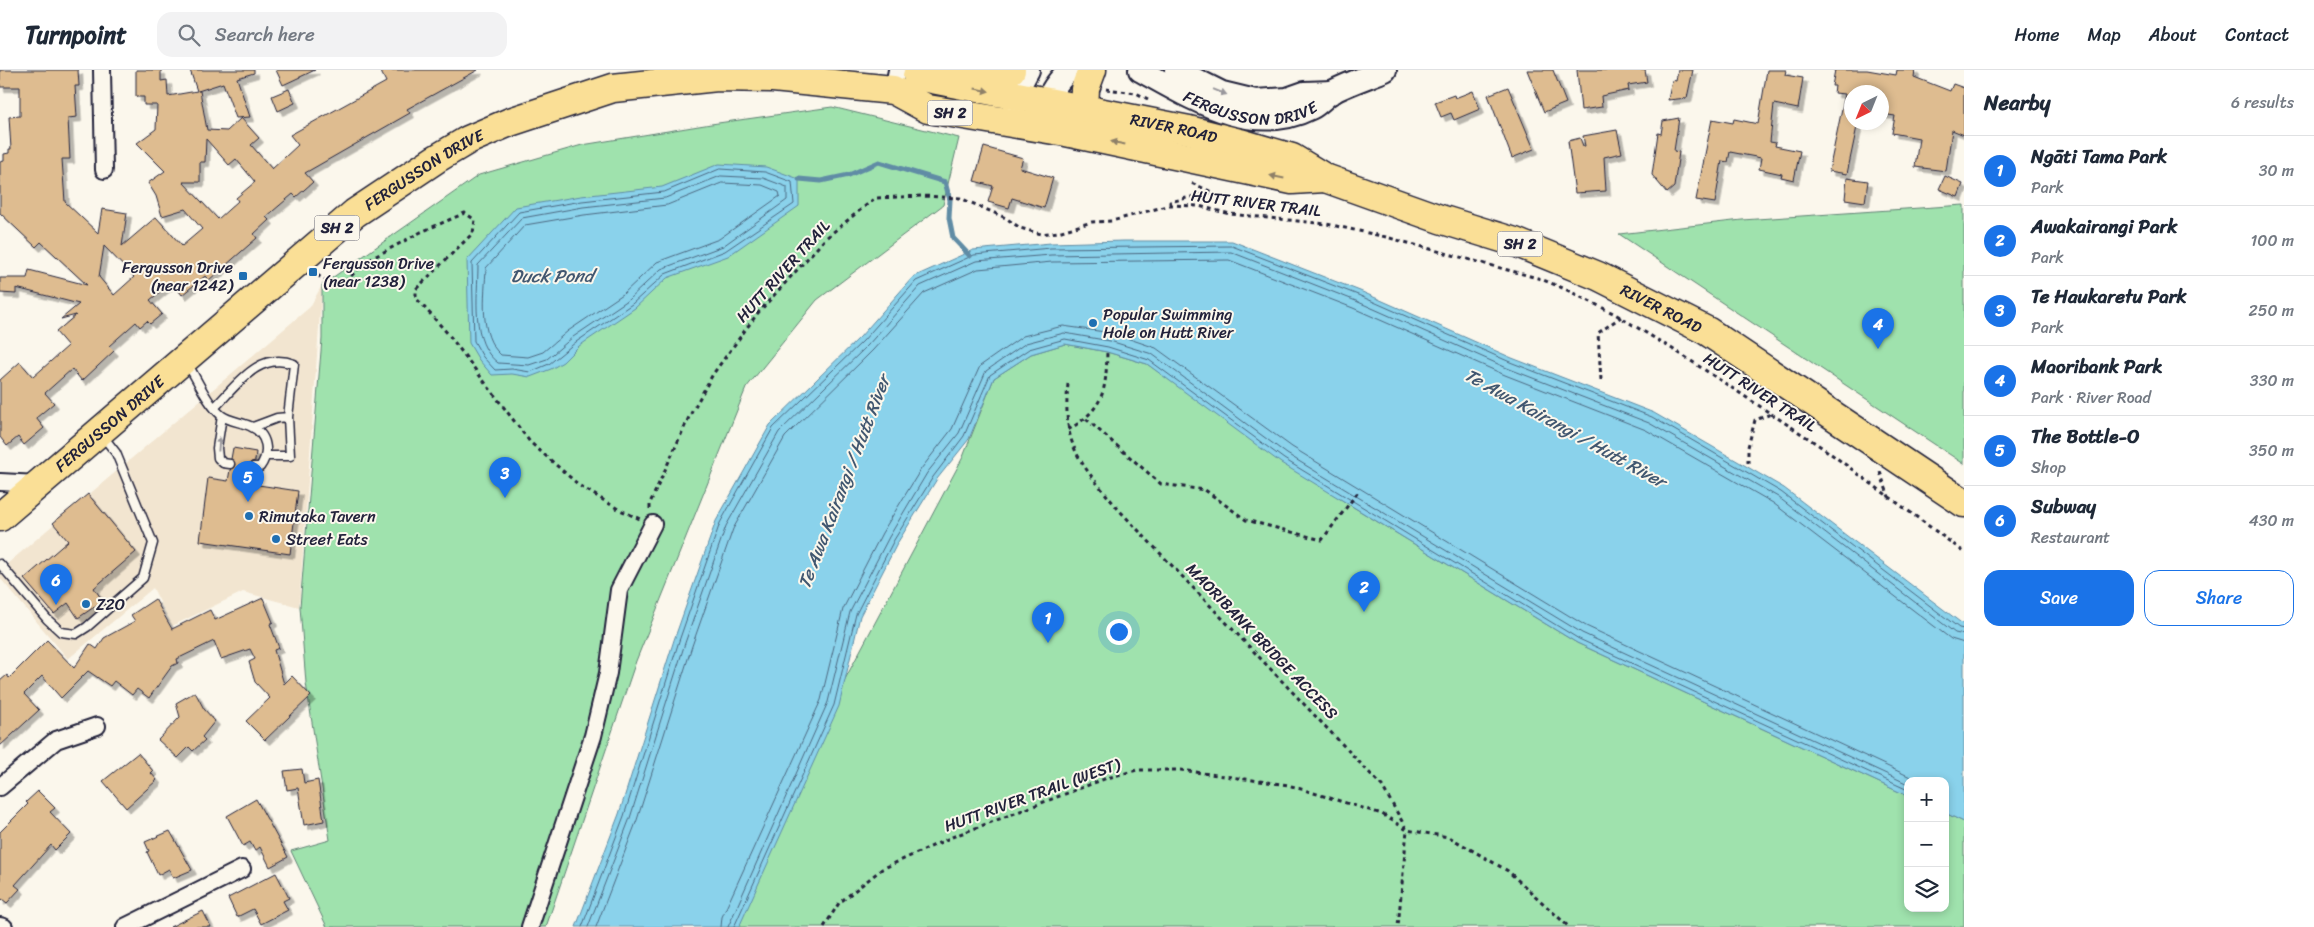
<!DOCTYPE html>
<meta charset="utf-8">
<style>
:root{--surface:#fff;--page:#f2f2f3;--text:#1f2937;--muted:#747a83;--line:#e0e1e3;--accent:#1a73e8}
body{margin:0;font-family:Sriracha,sans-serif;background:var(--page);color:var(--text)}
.controls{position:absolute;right:15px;bottom:15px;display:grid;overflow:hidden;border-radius:10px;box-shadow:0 2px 8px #0003}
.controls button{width:45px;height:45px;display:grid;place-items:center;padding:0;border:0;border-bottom:1px solid var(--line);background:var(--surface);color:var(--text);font:25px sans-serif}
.compass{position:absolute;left:1844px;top:15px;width:45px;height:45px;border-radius:50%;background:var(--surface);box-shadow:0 2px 8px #0003;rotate:223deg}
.you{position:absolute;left:1118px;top:561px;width:18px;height:18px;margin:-12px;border:4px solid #fff;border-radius:50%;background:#1a73e8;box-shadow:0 0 0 8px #1a73e833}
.badge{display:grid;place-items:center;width:32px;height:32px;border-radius:50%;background:var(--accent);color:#fff;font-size:16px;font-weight:700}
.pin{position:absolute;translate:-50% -41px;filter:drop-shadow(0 1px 2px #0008)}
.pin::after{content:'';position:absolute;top:26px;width:18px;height:15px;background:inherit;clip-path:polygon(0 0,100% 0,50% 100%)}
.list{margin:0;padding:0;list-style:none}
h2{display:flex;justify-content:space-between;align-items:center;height:65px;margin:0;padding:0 20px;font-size:21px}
h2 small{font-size:16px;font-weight:400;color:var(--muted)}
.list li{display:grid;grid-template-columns:32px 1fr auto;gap:15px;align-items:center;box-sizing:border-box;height:70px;padding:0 20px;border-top:1px solid var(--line)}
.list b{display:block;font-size:19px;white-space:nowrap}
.list p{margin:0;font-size:16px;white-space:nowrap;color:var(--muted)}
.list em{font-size:16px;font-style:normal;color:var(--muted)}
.actions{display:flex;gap:10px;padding:15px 20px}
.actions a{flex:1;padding:11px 0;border:1px solid var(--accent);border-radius:15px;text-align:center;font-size:18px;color:var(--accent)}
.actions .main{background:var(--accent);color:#fff}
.icon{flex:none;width:28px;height:28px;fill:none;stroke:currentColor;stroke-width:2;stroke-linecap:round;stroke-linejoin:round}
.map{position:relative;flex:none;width:1964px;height:857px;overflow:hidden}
header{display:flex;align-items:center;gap:30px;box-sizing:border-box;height:70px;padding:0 25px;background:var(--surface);border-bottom:1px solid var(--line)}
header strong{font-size:24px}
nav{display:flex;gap:28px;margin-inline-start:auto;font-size:18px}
.search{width:350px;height:45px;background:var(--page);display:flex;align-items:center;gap:12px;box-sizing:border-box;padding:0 18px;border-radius:15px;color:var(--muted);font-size:19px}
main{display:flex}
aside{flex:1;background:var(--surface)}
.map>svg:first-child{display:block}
.built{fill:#f2e5d0}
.green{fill:#9fe2ad;stroke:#608274}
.water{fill:#8ad2eb;stroke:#608ca5}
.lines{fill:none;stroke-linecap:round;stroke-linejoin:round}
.shore{stroke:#4c6881;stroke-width:1}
.stream{stroke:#608ca5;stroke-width:5}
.building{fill:#debc90;stroke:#22223b;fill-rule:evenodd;filter:url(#shadow)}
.lane-casing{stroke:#22223b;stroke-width:11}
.street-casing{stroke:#22223b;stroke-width:20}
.secondary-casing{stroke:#22223b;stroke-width:26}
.highway-casing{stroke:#22223b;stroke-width:31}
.path{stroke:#22223b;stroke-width:3;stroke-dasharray:4 4;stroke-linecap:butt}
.lane{stroke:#fbf7ec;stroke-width:8}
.street{stroke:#fbf7ec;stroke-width:16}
.secondary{stroke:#fbf7ec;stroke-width:22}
.highway{stroke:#fadf96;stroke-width:28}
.oneway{fill:#8e8068}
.oneway2{fill:#99979c}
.poi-dot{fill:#1f6fb2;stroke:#fbf7ec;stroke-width:2}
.labels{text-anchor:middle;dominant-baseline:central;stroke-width:4;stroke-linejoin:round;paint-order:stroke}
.shield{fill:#fbf7ec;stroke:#636270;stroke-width:1}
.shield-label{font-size:15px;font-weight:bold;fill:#22223b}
.street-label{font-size:16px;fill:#22223b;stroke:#fbf7ec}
.poi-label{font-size:16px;fill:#22223b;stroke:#fbf7ec;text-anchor:start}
.water-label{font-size:18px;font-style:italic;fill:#415770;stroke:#fbf7ec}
</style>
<header>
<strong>Turnpoint</strong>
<div class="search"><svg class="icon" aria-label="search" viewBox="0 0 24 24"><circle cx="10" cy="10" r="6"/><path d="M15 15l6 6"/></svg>Search here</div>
<nav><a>Home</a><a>Map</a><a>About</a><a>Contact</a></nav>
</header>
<main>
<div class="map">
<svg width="1964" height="857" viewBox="0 0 1964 857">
<defs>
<filter id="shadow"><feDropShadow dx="4.5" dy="4.5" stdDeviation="0" flood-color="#0004"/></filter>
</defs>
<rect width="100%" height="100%" fill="#fbf7ec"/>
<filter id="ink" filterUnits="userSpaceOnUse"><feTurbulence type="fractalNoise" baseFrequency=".02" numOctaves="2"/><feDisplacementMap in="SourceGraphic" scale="10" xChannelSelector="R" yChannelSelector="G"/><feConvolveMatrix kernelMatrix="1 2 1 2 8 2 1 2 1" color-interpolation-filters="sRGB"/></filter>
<g filter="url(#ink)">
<!-- built -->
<path class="built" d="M322,215L299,537L243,522L172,556L153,518L68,589L0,508V500L310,237Z"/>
<!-- green -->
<path class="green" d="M832,37L959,68L943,135L817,230L746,318L636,591L546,857H327L291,781L330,770L306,613L300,537L322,269V215L479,105L582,75L711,54Z
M1964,135V394L1619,164L1742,150Z
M1065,274L1107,282L1147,294L1345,432L1577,573L1908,726V838H1945V743L1964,752V857H726L766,758L963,387L994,308L1031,284Z"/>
<!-- water -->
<path class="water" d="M719,94L766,97L799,109V136L728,186L667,208L635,238L579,276L563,292L551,299L530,307L512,304L492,305L479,290L469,273L467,190L516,137L581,126L662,117Z
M1124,171H1232L1360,221L1512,288L1654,343L1784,418L1964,555V752L1945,743V711H1908V726L1577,573L1281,393L1147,294L1107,282L1065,274L1031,284L994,308L969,369L937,409L898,472L860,546L839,636L739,857H576L619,744L674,570L716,451L770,355L860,267L913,207L973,180L1051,173Z"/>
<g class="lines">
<!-- shore -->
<path class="shore" d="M720,99L765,102L792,112L794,134L725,181L665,204L632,234L576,272L549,294L530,302L512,299L495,300L483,287L474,271L472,193L519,142L582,131L664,122Z
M721,106L763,108L787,117V130L723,176L661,199L628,230L573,267L547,289L529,295L498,293C470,272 478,226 478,195L522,148L583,137L665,128Z
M722,113L762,115L779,122L780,126L719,169L657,192L623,224L568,261L543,282L528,287L501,285C478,265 485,225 486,198L525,155L584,145L667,135Z
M582,857L624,746L679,571L720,453L773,358L863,271L916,211L974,185L1051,178L1232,176L1358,225L1510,292L1652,347L1781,422L1959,558L1964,559
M588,857L630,748L685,573L726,456L779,362L868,275L920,216L976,191L1051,185L1231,182L1356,231L1507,298L1649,353L1778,427L1955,563L1964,565
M596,857L637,750L692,576L733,459L785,367L873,280L924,223L978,199L1052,192L1229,190L1353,238L1505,305L1646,360L1773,433L1951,569L1964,573
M721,857L722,847L821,630L843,539L882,463L921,399L952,359L980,296L1023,266L1063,256L1112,263L1156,278L1292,377L1586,556L1919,711
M728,857L828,632L850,542L889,467L927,403L959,363L986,301L1026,273L1064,263L1110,271L1152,284L1287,384L1582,563L1908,714
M734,857L834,635L856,544L894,470L933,407L964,366L990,305L1029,279L1065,269L1108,277L1149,290L1284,389L1579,569L1908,720"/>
<!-- stream -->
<path class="stream" d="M799,109L821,111L849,105L879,92L945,112L950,130L949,148L953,168L970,186"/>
</g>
<!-- building -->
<path class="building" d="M0,0H78L79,16H75L77,47L68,48L70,89H62L65,132L98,163L102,139L127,143L122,176L156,147L182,176L202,159L185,139L162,146L156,126L148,113L165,101L137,73L156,59L157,35H144V27H136V0H161V11L167,10L168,26L197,21L190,0H254V3L237,8L250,47L236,48L223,13L198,21H200L207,60L227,61L241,48L259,68L251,75L272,99L298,75L290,65L386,12L380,0H478L407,39L410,43L305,103L313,112L296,127L293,124L266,147L269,150L254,164L257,168L209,210L205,206L182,225L172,212L150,230L162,244L150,254L147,251L140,257L136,252L109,276L114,281L82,311L72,299L45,323L54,333L36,348L44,358L24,375L18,367L7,376L0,367V310L20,292L33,307L68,276L56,262L76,245L61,249L79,234L16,218V224L0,223V208H27L29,200L87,215L41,172L36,177L0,143V92L4,91V84L9,83V79H11L9,47L20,46V17H0ZM206,69L229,95L236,89L255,112L236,128L238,131L218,149L183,112H200V92H205ZM104,176L134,207L114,225L99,207Z
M276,0H315L283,15Z
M1527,0H1553L1566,33L1544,42Z
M1577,0H1645L1647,12L1628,15L1629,20L1601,26L1602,37L1581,40Z
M1678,0H1693L1687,28L1668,30L1672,10L1676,11Z
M1767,0H1786L1785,5L1803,8L1798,39L1774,34L1770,72L1776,73L1775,76L1800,81L1794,110L1781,107L1782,104L1759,99L1761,88L1730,82L1728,92L1722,91L1715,133L1696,130L1712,49L1733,53L1734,49L1758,54Z
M1835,0H1867L1896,5L1897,0H1915L1914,7L1950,21L1953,14L1964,18V65L1952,60L1946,101L1915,97L1919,68L1892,63L1895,46L1882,44V22H1852V52H1858L1847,104L1829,101L1845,24L1834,23L1835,16H1832Z
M1508,17L1534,79L1512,88L1488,25Z
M289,19L295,33L278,41L272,26Z
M1473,21L1480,39L1454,50L1451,43L1441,47L1435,32L1454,25L1455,28Z
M1679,48L1674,81L1679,82L1674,117L1667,123L1652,105L1658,63L1661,64L1663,51Z
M1617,60L1622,83L1604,87L1606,121L1575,123L1568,71L1580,68L1583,76H1585L1583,66Z
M984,77L1023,88L1020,98L1053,108L1044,138L1012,128L1009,138L988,132L993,116L974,111Z
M1945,106L1963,114L1958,127L1939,119Z
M1847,108L1868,111L1865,132L1845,129Z
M233,378L256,382L255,391L251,392L248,397L253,403L252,414L298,421L290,484L200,471L208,408L228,411L230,400L235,395L231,389Z
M88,424L136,482L94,518L103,531L78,548L68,533L54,544L24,509L68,471L53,453Z
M263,528L273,552L270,554L279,578L274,580L284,614L292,606L311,626L265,670L246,651L270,628L255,612L249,592L255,589L250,579L221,589L214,571L177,589L178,593L172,596L149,628L137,619L132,625L114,611L110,616L88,601L61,628L42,606L24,624L39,640L0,676V611L7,605L9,608L47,570L74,598L90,574L97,579L104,568L135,551L131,545L155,529L172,559L210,540L215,550Z
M195,622L204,639L215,651L202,667L205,670L193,681L189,677L178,688L158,670L180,647L176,633Z
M138,683L153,701L151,703L157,710L126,738L103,711Z
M302,699L304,713L318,710L324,751L304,755L298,718L287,720L284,701Z
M38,721L55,738L50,742L71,764L55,780L51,775L15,815L20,819L7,833L2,829L0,831V762L28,734L26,732Z
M256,729L288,787L270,797L260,777L255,781L250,772L243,776L227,746Z
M170,761L192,800L173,808L169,799L158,805L147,782L149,781L145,772Z
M276,803L289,828L283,831L288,840L261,854L253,839L237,847L228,828Z
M203,841L211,857H170Z"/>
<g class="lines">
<defs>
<path id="lane" d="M187,293C197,309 207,333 221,345C228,351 241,352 250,356C268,364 270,383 260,397H254
M215,337C238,314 259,281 294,294L288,347
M222,346L217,378L218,388L223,393L230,394
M253,357L277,348L288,347L290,386H266
M0,494L47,549L61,562L76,564L87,557L143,508L153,473L116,383L102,365"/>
<path id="street" d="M102,0L104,100
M893,20L897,0
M0,412L38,414
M0,717L56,670L97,656
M0,856L4,857
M125,857L242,799
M530,857L593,666L608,603L619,520L653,454"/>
<g id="secondary">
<path id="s1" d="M1140,0C1191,28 1252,68 1311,38C1319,34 1325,26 1332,22C1349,13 1368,7 1385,0"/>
<path d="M1176,0L1222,23L1255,31L1287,29L1304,23L1333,22"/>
<path d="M1013,43L1021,13L1028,0"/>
<path d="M1042,48C1046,28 1054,15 1069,0"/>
</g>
<g id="highway">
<path d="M948,1L1011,0"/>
<path id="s2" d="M917,6L1189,60L1240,73L1292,88L1325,108L1440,149L1515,172L1598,206L1707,261L1964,433"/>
<path d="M1084,39L1085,19L1092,0"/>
<path id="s3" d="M0,447L355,143L436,89L468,70L510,52L613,18L717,7L773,8L893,20L928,39L1066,62L1292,110L1325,108"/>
</g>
</defs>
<!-- lane casing -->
<use href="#lane" class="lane-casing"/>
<!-- street casing -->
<use href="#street" class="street-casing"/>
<!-- secondary casing -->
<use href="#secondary" class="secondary-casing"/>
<!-- highway casing -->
<use href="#highway" class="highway-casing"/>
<!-- path -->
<path class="path" d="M1106,19L1136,23L1148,29
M1170,135V132L1212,122L1189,112
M317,205L325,210L342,215L365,192L421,162L465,143L475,150L473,163L416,219V228L449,265L530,372L580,416L618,439L640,449
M1601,310L1598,263L1621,247
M1068,314C1062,378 1080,392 1118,439L1382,716L1407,760L1398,857
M1086,349L1161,414L1205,420L1246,450L1322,470L1358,422
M1068,360C1104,338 1106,322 1107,282
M1748,393V377L1755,350L1771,344
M1880,402L1889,427
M650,439V433L689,347L713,304L757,244L826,168L875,128L922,126L960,128L1006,148L1020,158L1041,164L1058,162L1092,152L1112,151L1170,135L1199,136L1230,144L1327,154L1386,167L1541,209L1565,219L1615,244L1679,283L1823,378L1964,482
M824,857L839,833L882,799L952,767L1107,708L1137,700H1181L1288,715L1382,744L1407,760L1449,767L1508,801L1569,857"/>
<!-- lane -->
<use href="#lane" class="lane"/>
<!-- street -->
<use href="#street" class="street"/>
<!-- secondary -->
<use href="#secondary" class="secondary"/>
<!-- highway -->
<use href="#highway" class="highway"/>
</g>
<!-- one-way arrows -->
<defs><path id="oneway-solid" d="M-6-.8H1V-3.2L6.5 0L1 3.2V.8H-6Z" transform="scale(1.25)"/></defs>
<g class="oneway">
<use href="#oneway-solid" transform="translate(982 20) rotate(11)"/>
<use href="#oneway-solid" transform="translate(1118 73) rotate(-168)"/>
<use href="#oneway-solid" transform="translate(1277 107) rotate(-168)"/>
</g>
<g class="oneway2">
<use href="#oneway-solid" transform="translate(1220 22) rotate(22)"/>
<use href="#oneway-solid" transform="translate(219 374) rotate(-85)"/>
</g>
</g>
<!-- markers -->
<g class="poi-dot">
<rect x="308" y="197" width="10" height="10" rx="2.5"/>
<rect x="238" y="201" width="10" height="10" rx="2.5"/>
<circle cx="1093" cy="253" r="5"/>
<circle cx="249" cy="446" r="5"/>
<circle cx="276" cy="469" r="5"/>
<circle cx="86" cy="534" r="5"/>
</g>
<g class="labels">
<!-- shield labels -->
<g class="shield">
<rect x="927.5" y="30.5" width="45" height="25" rx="4"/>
<rect x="314.5" y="145.5" width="45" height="25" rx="4"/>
<rect x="1497.5" y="161.5" width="45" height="25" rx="4"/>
</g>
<g class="shield-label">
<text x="950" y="43">SH 2</text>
<text x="337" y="158">SH 2</text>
<text x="1520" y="174">SH 2</text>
</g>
<!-- street labels -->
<g class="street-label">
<text stroke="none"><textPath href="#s1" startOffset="120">FERGUSSON DRIVE</textPath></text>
<text stroke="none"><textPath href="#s2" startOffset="262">RIVER ROAD</textPath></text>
<text stroke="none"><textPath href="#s3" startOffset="549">FERGUSSON DRIVE</textPath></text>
<text transform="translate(1256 133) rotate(7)">HUTT RIVER TRAIL</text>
<text transform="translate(783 201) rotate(-48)">HUTT RIVER TRAIL</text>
<text stroke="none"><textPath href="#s2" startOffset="784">RIVER ROAD</textPath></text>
<text transform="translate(1760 322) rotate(33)">HUTT RIVER TRAIL</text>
<text stroke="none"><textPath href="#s3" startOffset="144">FERGUSSON DRIVE</textPath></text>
<text transform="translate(1262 571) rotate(46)">MAORIBANK BRIDGE ACCESS</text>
<text transform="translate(1032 725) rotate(-20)">HUTT RIVER TRAIL (WEST)</text>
</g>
<!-- poi labels -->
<g class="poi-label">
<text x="323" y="193">Fergusson Drive<tspan x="323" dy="18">(near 1238)</tspan></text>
<text x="233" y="197" text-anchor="end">Fergusson Drive<tspan x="233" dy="18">(near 1242)</tspan></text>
<text x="1103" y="244">Popular Swimming<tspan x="1103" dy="18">Hole on Hutt River</tspan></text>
<text x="259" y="446">Rimutaka Tavern</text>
<text x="286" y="469">Street Eats</text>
<text x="96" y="534">Z2O</text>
</g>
<!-- water labels -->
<g class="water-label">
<text x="552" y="206">Duck Pond</text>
<text transform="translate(1565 358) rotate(29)">Te Awa Kairangi / Hutt River</text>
<text transform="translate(844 412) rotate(-69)">Te Awa Kairangi / Hutt River</text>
</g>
</g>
</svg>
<div class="controls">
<button>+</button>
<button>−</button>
<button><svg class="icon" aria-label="layers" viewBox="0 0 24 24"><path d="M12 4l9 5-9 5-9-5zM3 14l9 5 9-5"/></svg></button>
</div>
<svg class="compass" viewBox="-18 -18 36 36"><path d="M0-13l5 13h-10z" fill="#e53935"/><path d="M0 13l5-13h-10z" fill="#747a83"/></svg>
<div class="you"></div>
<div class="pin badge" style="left:1048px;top:573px">1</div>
<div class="pin badge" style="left:1364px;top:542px">2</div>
<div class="pin badge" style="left:505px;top:428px">3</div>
<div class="pin badge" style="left:1878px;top:279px">4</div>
<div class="pin badge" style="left:248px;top:432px">5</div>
<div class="pin badge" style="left:56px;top:535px">6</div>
</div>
<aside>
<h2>Nearby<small>6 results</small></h2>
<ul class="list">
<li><span class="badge">1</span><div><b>Ngāti Tama Park</b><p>Park</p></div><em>30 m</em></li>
<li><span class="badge">2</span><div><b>Awakairangi Park</b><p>Park</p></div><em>100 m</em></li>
<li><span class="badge">3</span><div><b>Te Haukaretu Park</b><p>Park</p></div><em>250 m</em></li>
<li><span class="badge">4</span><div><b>Maoribank Park</b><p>Park · River Road</p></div><em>330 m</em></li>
<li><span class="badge">5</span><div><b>The Bottle-O</b><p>Shop</p></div><em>350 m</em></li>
<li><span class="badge">6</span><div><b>Subway</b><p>Restaurant</p></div><em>430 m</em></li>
</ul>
<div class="actions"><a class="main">Save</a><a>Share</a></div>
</aside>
</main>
